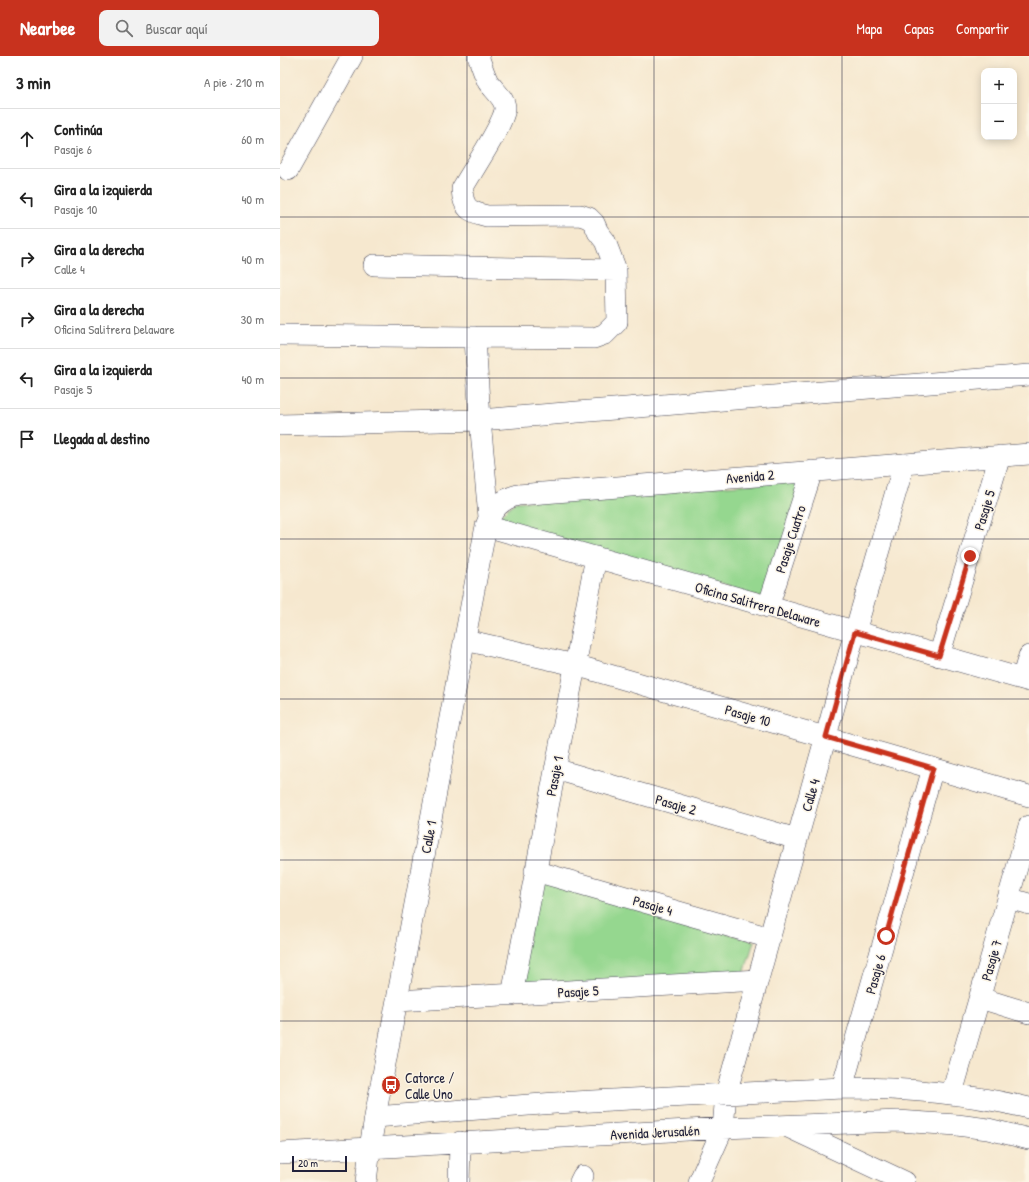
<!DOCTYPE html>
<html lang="es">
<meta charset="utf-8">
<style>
:root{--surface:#fff;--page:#f2f2f2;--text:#222;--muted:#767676;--line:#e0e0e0;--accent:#c8321e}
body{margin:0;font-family:"Patrick Hand",sans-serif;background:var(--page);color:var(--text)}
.controls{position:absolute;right:12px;top:12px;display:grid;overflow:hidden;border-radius:8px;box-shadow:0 2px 10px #0003}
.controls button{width:36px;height:36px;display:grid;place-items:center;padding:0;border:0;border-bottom:1px solid var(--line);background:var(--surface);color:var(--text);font:20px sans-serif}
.scale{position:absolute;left:12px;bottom:10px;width:55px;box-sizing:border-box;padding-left:4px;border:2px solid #22223b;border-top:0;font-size:11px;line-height:14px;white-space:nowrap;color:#22223b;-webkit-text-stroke:3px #fcf5e5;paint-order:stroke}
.stop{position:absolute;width:12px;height:12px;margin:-9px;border:3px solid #c8321e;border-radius:50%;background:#fff}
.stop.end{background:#c8321e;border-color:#fff;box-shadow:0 1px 4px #0008}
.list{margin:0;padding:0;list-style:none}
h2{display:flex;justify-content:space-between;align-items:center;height:52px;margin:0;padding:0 16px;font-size:17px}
h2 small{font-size:13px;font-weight:400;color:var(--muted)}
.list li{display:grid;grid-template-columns:26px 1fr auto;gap:12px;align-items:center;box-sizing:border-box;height:60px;padding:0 16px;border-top:1px solid var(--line)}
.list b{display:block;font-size:15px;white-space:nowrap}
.list p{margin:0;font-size:13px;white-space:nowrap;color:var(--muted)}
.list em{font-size:13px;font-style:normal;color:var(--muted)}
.icon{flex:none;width:22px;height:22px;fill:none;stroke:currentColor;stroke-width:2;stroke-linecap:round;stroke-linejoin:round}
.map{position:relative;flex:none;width:749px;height:1126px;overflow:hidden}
header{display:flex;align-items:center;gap:24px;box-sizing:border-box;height:56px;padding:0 20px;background:var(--accent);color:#fff}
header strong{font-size:19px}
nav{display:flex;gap:22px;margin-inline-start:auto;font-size:14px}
.search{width:280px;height:36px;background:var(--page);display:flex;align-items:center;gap:10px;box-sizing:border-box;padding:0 14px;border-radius:8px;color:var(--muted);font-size:15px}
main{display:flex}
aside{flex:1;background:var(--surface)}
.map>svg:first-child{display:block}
.green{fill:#95d78f;stroke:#5c7c65}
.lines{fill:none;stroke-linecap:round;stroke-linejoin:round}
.minor-casing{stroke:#424051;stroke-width:22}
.minor{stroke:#fff;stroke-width:21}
.route{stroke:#c8321e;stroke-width:5}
.grid{fill:none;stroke:#22223b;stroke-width:1;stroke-opacity:0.55}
.labels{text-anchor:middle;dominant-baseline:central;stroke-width:3;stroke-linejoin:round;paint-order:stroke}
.street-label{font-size:14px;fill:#22223b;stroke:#fcf5e5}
.poi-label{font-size:14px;fill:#22223b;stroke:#fcf5e5;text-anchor:start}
</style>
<header>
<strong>Nearbee</strong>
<div class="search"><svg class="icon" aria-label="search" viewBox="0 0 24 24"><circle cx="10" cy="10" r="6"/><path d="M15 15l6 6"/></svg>Buscar aquí</div>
<nav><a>Mapa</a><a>Capas</a><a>Compartir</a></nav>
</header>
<main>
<aside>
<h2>3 min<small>A pie · 210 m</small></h2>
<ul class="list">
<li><svg class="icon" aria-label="ahead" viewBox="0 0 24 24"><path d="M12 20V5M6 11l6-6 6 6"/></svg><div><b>Continúa</b><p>Pasaje 6</p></div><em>60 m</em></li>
<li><svg class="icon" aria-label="left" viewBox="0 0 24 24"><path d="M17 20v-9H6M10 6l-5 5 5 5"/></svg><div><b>Gira a la izquierda</b><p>Pasaje 10</p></div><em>40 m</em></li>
<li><svg class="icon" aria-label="right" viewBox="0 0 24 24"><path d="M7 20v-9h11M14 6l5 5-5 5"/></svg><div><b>Gira a la derecha</b><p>Calle 4</p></div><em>40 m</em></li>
<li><svg class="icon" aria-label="right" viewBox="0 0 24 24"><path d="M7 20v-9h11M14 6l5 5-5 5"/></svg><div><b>Gira a la derecha</b><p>Oficina Salitrera Delaware</p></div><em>30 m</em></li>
<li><svg class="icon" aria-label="left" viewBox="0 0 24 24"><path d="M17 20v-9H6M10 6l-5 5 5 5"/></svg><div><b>Gira a la izquierda</b><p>Pasaje 5</p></div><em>40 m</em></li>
<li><svg class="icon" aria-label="arrive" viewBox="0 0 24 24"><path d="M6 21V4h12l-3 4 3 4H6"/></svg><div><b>Llegada al destino</b></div></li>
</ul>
</aside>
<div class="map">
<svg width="749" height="1126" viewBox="0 0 749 1126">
<rect width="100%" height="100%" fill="#fcf5e5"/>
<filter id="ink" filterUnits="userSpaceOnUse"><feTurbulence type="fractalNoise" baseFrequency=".025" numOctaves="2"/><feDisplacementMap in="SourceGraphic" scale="8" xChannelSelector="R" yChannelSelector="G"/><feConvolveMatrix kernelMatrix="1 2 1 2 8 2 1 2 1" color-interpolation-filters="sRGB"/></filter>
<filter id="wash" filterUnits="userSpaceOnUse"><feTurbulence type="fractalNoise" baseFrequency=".012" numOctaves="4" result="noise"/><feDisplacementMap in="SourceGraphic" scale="16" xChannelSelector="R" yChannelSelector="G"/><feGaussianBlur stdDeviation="0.9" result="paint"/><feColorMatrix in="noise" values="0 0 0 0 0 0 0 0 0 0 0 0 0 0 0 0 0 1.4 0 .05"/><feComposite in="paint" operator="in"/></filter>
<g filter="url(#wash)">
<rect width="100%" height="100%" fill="#f6e8cf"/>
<!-- green -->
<path class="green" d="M525,424L485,543L215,464L235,446Z
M261,822L474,885L464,918L237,935Z"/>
</g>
<g filter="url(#ink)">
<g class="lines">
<defs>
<path id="minor" d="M8,114L72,0
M94,209L336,214
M0,279L195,281
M0,369L200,364L195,281L314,282L325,278L337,266L336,214L325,185L318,176L314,167L309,162L300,159L207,160C190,156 183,153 182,133C190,118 226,65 225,51C224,42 213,33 208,26C204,18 201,8 198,0
M209,461L200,364L749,319
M206,470L749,625
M488,551L532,415
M185,584L295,609L749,740
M659,600L720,400
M742,623L749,600
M275,713L517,783
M255,815L490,882
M728,842L749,848
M232,939L316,501
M700,942L749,957
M117,945L478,924
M562,1032L653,712
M672,1037L749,770
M95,1061L275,1047L562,1032C629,1032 684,1037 749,1052
M506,1070L625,1126
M0,1097L443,1072L618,1065L677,1069L708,1073L749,1083
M86,1126L90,1092L95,1061L206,470C212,453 221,443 238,439L749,398
M179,1126L180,1086
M300,1126L303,1120
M419,1126L443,1072L446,1038L575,576L624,408"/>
</defs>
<!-- minor casing -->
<use href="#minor" class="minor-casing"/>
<!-- minor -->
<use href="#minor" class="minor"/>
</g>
</g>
<g class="lines" filter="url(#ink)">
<!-- route -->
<path class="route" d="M606,880L653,712L546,681L575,576L659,600L690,500"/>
</g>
<!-- grid -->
<path class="grid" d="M187,0V1126M374,0V1126M562,0V1126M0,161H749M0,322H749M0,483H749M0,643H749M0,804H749M0,965H749"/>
<!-- icons -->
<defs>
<symbol id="bus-disc" viewBox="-11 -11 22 22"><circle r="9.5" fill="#c8321e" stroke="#fcf5e5"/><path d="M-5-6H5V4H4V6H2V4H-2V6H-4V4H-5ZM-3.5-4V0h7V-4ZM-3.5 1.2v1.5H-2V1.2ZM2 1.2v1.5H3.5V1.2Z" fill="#fff"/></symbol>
</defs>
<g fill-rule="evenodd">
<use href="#bus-disc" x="100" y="1018" width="22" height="22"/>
</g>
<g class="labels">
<!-- street labels -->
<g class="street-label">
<text transform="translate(470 420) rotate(-5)">Avenida 2</text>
<text transform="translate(704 454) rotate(-73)">Pasaje 5</text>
<text transform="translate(510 483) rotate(-72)">Pasaje Cuatro</text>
<text transform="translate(478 548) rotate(16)">Oficina Salitrera Delaware</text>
<text transform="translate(468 659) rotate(16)">Pasaje 10</text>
<text transform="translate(274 720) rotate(-79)">Pasaje 1</text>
<text transform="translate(530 739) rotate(-74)">Calle 4</text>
<text transform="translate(396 748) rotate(16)">Pasaje 2</text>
<text transform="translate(148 781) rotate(-79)">Calle 1</text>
<text transform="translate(373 849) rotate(16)">Pasaje 4</text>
<text transform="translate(711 904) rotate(-74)">Pasaje 7</text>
<text transform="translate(595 918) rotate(-74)">Pasaje 6</text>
<text transform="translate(298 935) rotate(-3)">Pasaje 5</text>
<text transform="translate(375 1076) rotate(-3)">Avenida Jerusalén</text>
</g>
<!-- poi labels -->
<g class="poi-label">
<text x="125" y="1021">Catorce /<tspan x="125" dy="16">Calle Uno</tspan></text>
</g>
</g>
</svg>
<div class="controls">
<button>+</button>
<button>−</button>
</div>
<div class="scale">20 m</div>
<div class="stop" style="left:606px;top:880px"></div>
<div class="stop end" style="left:690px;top:500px"></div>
</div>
</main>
